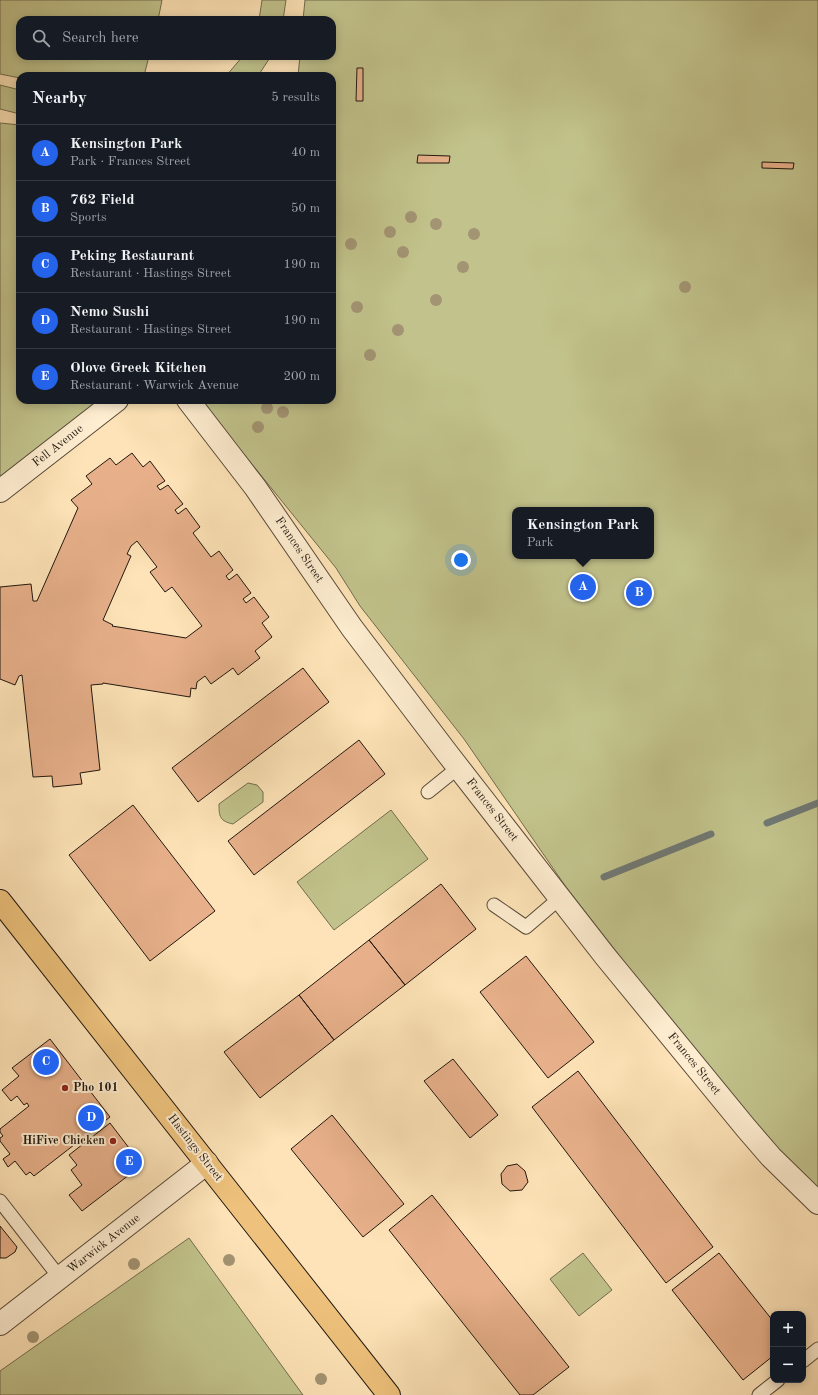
<!DOCTYPE html>
<meta charset="utf-8">
<style>
:root{--surface:#171b24;--page:#242831;--text:#f1f3f6;--muted:#9ea1a6;--line:#363941;--accent:#2563eb}
body{margin:0;font-family:"Old Standard TT",serif;background:var(--page);color:var(--text)}
.controls{position:absolute;right:12px;bottom:12px;display:grid;overflow:hidden;border-radius:8px;box-shadow:0 2px 10px #0003}
.controls button{width:36px;height:36px;display:grid;place-items:center;padding:0;border:0;border-bottom:1px solid var(--line);background:var(--surface);color:var(--text);font:20px sans-serif}
.you{position:absolute;left:461px;top:560px;width:14px;height:14px;margin:-10px;border:3px solid #fff;border-radius:50%;background:#1a73e8;box-shadow:0 0 0 6px #1a73e833}
.badge{display:grid;place-items:center;width:26px;height:26px;border-radius:50%;background:var(--accent);color:#fff;font-size:13px;font-weight:700}
.pin{position:absolute;translate:-50% -50%;border:2px solid #fff;box-shadow:0 1px 4px #0006}
.popup{position:absolute;left:512px;top:507px;width:142px;height:52px;box-sizing:border-box;display:grid;place-content:center;border-radius:8px;background:var(--surface);filter:drop-shadow(0 1px 3px #0005);font-size:13px;white-space:nowrap;color:var(--muted)}
.popup b{font-size:15px;color:var(--text)}
.popup::after{content:'';position:absolute;left:50%;top:100%;margin-left:-8px;border:8px solid transparent;border-top-color:var(--surface)}
.list{margin:0;padding:0;list-style:none}
h2{display:flex;justify-content:space-between;align-items:center;height:52px;margin:0;padding:0 16px;font-size:17px}
h2 small{font-size:13px;font-weight:400;color:var(--muted)}
.list li{display:grid;grid-template-columns:26px 1fr auto;gap:12px;align-items:center;box-sizing:border-box;height:56px;padding:0 16px;border-top:1px solid var(--line)}
.list b{display:block;font-size:15px;white-space:nowrap}
.list p{margin:0;font-size:13px;white-space:nowrap;color:var(--muted)}
.list em{font-size:13px;font-style:normal;color:var(--muted)}
.icon{flex:none;width:22px;height:22px;fill:none;stroke:currentColor;stroke-width:2;stroke-linecap:round;stroke-linejoin:round}
.map{position:relative;flex:none;width:818px;height:1395px;overflow:hidden}
.search{position:absolute;background:var(--surface);box-shadow:0 2px 10px #0003;left:16px;top:16px;width:320px;height:44px;display:flex;align-items:center;gap:10px;box-sizing:border-box;padding:0 14px;border-radius:12px;color:var(--muted);font-size:15px}
.panel{position:absolute;background:var(--surface);box-shadow:0 2px 10px #0003;left:16px;top:72px;width:320px;height:332px;border-radius:12px}
.map>svg:first-child{display:block}
.green{fill:#c2c38c;stroke:#726d4e;fill-rule:evenodd}
.lines{fill:none;stroke-linecap:round;stroke-linejoin:round}
.stream{stroke:#707975;stroke-width:7}
.building{fill:#e7b08a;stroke:#21170f;fill-rule:evenodd}
.service-casing{stroke:#584a39;stroke-width:15}
.minor-casing{stroke:#584a39;stroke-width:24}
.primary-casing{stroke:#21170f;stroke-width:24}
.service{stroke:#feedd0;stroke-width:13}
.minor{stroke:#feedd0;stroke-width:22}
.primary{stroke:#eec27c;stroke-width:22}
.tree{fill:#a39473}
.poi-dot{fill:#8f2418;stroke:#feedd0;stroke-width:1.5}
.labels{text-anchor:middle;dominant-baseline:central;stroke-width:4;stroke-linejoin:round;paint-order:stroke}
.street-label{font-size:12px;fill:#21170f;stroke:#feedd0}
.poi-label{font-size:12px;font-weight:bold;fill:#21170f;stroke:#feedd0;text-anchor:start}
</style>
<div class="map">
<svg width="818" height="1395" viewBox="0 0 818 1395">
<rect width="100%" height="100%" fill="#fde3b7"/>
<filter id="stains"><feTurbulence type="fractalNoise" baseFrequency=".005" numOctaves="4"/><feColorMatrix values="0 0 0 0 .2 0 0 0 0 .09 0 0 0 0 .02 0 0 0 .5 -.17"/></filter>
<radialGradient id="worn" r=".72"><stop offset=".6" stop-color="#630" stop-opacity="0"/><stop offset="1" stop-color="#630" stop-opacity=".3"/></radialGradient>
<!-- green -->
<path class="green" d="M0,0H162L158,20H20V56H149L144,76H20V78L0,74Z
M262,0H286L283,20H259Z
M305,0H818V1187L772,1143L668,1018L566,887L464,739L360,606L336,568L200,400H332V76H298L300,56H332V20H303ZM515,510H651V556H515Z
M243,56H271L258,76H226Z
M0,85L20,90V114L0,109Z
M0,123L20,125V400H100L0,478Z
M248,783L257,785L263,792V802L233,824C220,821 219,817 219,804Z
M391,810L428,859L334,930L297,882Z
M189,1238L303,1395H0V1371Z
M583,1253L612,1290L579,1316L550,1279Z"/>
<g class="lines">
<!-- stream -->
<path class="stream" d="M767,823L818,803
M604,877L711,834"/>
</g>
<!-- building -->
<path class="building" d="M357,68H363V101H356Z
M418,155L450,156L449,163H417Z
M762,162L794,163L793,169L762,168Z
M132,453L143,467L150,461L165,481L157,486L160,490L168,485L183,504L175,510L178,514L186,508L200,527L193,533L211,557L219,551L233,570L226,576L229,580L237,574L251,593L243,599L246,603L254,597L269,617L262,623L272,637L255,651L260,658L238,675L233,668L211,684L205,676L197,682L196,689L191,688L190,697L103,683V684L91,685L100,770L80,773L82,784L53,787L52,776L33,777L22,675L19,676L15,685L0,679V587L31,584L33,601H37L78,508L71,500L92,484L86,476L110,458L116,465ZM137,541L157,567L150,572L165,592L172,587L202,626L186,638L112,626L113,625L103,620L131,556L127,554L131,546Z
M303,668L329,702L198,802L172,768Z
M359,740L385,774L254,875L228,841Z
M133,805L215,911L150,961L69,855Z
M441,884L476,929L405,985L369,940Z
M369,940L405,985L334,1040L299,995Z
M526,956L594,1042L548,1078L480,992Z
M299,995L334,1040L260,1098L224,1052Z
M50,1039L110,1117L34,1176L30,1172L26,1175L15,1161L8,1167L3,1159L10,1154L0,1141V1138L3,1136L0,1132V1129L29,1106L27,1103L24,1105L17,1096L11,1101L2,1090L19,1076L12,1068Z
M453,1059L498,1115L470,1138L424,1081Z
M578,1071L713,1247L666,1283L532,1107Z
M332,1115L404,1204L363,1237L291,1149Z
M110,1123L142,1165L82,1211L69,1195L82,1185L71,1170L77,1165L69,1155Z
M517,1164L525,1171L528,1182L522,1190L510,1191L502,1184L501,1174L507,1166Z
M432,1195L569,1367L533,1395H520L389,1230Z
M0,1226L17,1247L15,1252L6,1258H0Z
M719,1253L773,1321V1356L743,1380L672,1290Z"/>
<g class="lines">
<defs>
<path id="service" d="M428,792L459,767
M494,905L526,927L560,898
M0,1201L60,1278
M803,1361L818,1349
M759,1395L778,1380"/>
<path id="minor" d="M188,400L255,487L352,628L447,753L605,956L746,1128L771,1157L818,1203
M0,491L117,400
M0,1324L207,1163"/>
<path id="primary" d="M0,901L389,1395"/>
</defs>
<!-- service casing -->
<use href="#service" class="service-casing"/>
<!-- minor casing -->
<use href="#minor" class="minor-casing"/>
<!-- primary casing -->
<use href="#primary" class="primary-casing"/>
<!-- service -->
<use href="#service" class="service"/>
<!-- minor -->
<use href="#minor" class="minor"/>
<!-- primary -->
<use href="#primary" class="primary"/>
</g>
<!-- trees -->
<g class="tree">
<circle cx="411" cy="217" r="6"/>
<circle cx="436" cy="224" r="6"/>
<circle cx="390" cy="232" r="6"/>
<circle cx="474" cy="234" r="6"/>
<circle cx="351" cy="244" r="6"/>
<circle cx="403" cy="252" r="6"/>
<circle cx="463" cy="267" r="6"/>
<circle cx="685" cy="287" r="6"/>
<circle cx="436" cy="300" r="6"/>
<circle cx="357" cy="307" r="6"/>
<circle cx="398" cy="330" r="6"/>
<circle cx="370" cy="355" r="6"/>
<circle cx="267" cy="408" r="6"/>
<circle cx="283" cy="412" r="6"/>
<circle cx="258" cy="427" r="6"/>
<circle cx="229" cy="1260" r="6"/>
<circle cx="134" cy="1264" r="6"/>
<circle cx="33" cy="1337" r="6"/>
<circle cx="321" cy="1379" r="6"/>
</g>
<!-- markers -->
<g class="poi-dot">
<circle cx="65" cy="1088" r="4"/>
<circle cx="113" cy="1141" r="4"/>
</g>
<g class="labels">
<!-- street labels -->
<g class="street-label">
<text transform="translate(58 446) rotate(-38)">Fell Avenue</text>
<text transform="translate(299 550) rotate(56)">Frances Street</text>
<text transform="translate(492 810) rotate(52)">Frances Street</text>
<text transform="translate(694 1064) rotate(51)">Frances Street</text>
<text transform="translate(195 1148) rotate(52)">Hastings Street</text>
<text transform="translate(104 1244) rotate(-38)">Warwick Avenue</text>
</g>
<!-- poi labels -->
<g class="poi-label">
<text x="73" y="1088">Pho 101</text>
<text x="105" y="1141" text-anchor="end">HiFive Chicken</text>
</g>
</g>
<rect width="100%" height="100%" filter="url(#stains)"/>
<rect width="100%" height="100%" fill="url(#worn)"/>
</svg>
<div class="controls">
<button>+</button>
<button>−</button>
</div>
<div class="you"></div>
<div class="pin badge" style="left:583px;top:587px">A</div>
<div class="popup"><b>Kensington Park</b>Park</div>
<div class="pin badge" style="left:639px;top:593px">B</div>
<div class="pin badge" style="left:46px;top:1062px">C</div>
<div class="pin badge" style="left:91px;top:1118px">D</div>
<div class="pin badge" style="left:129px;top:1162px">E</div>
<div class="search"><svg class="icon" aria-label="search" viewBox="0 0 24 24"><circle cx="10" cy="10" r="6"/><path d="M15 15l6 6"/></svg>Search here</div>
<section class="panel">
<h2>Nearby<small>5 results</small></h2>
<ul class="list">
<li><span class="badge">A</span><div><b>Kensington Park</b><p>Park · Frances Street</p></div><em>40 m</em></li>
<li><span class="badge">B</span><div><b>762 Field</b><p>Sports</p></div><em>50 m</em></li>
<li><span class="badge">C</span><div><b>Peking Restaurant</b><p>Restaurant · Hastings Street</p></div><em>190 m</em></li>
<li><span class="badge">D</span><div><b>Nemo Sushi</b><p>Restaurant · Hastings Street</p></div><em>190 m</em></li>
<li><span class="badge">E</span><div><b>Olove Greek Kitchen</b><p>Restaurant · Warwick Avenue</p></div><em>200 m</em></li>
</ul>
</section>
</div>
